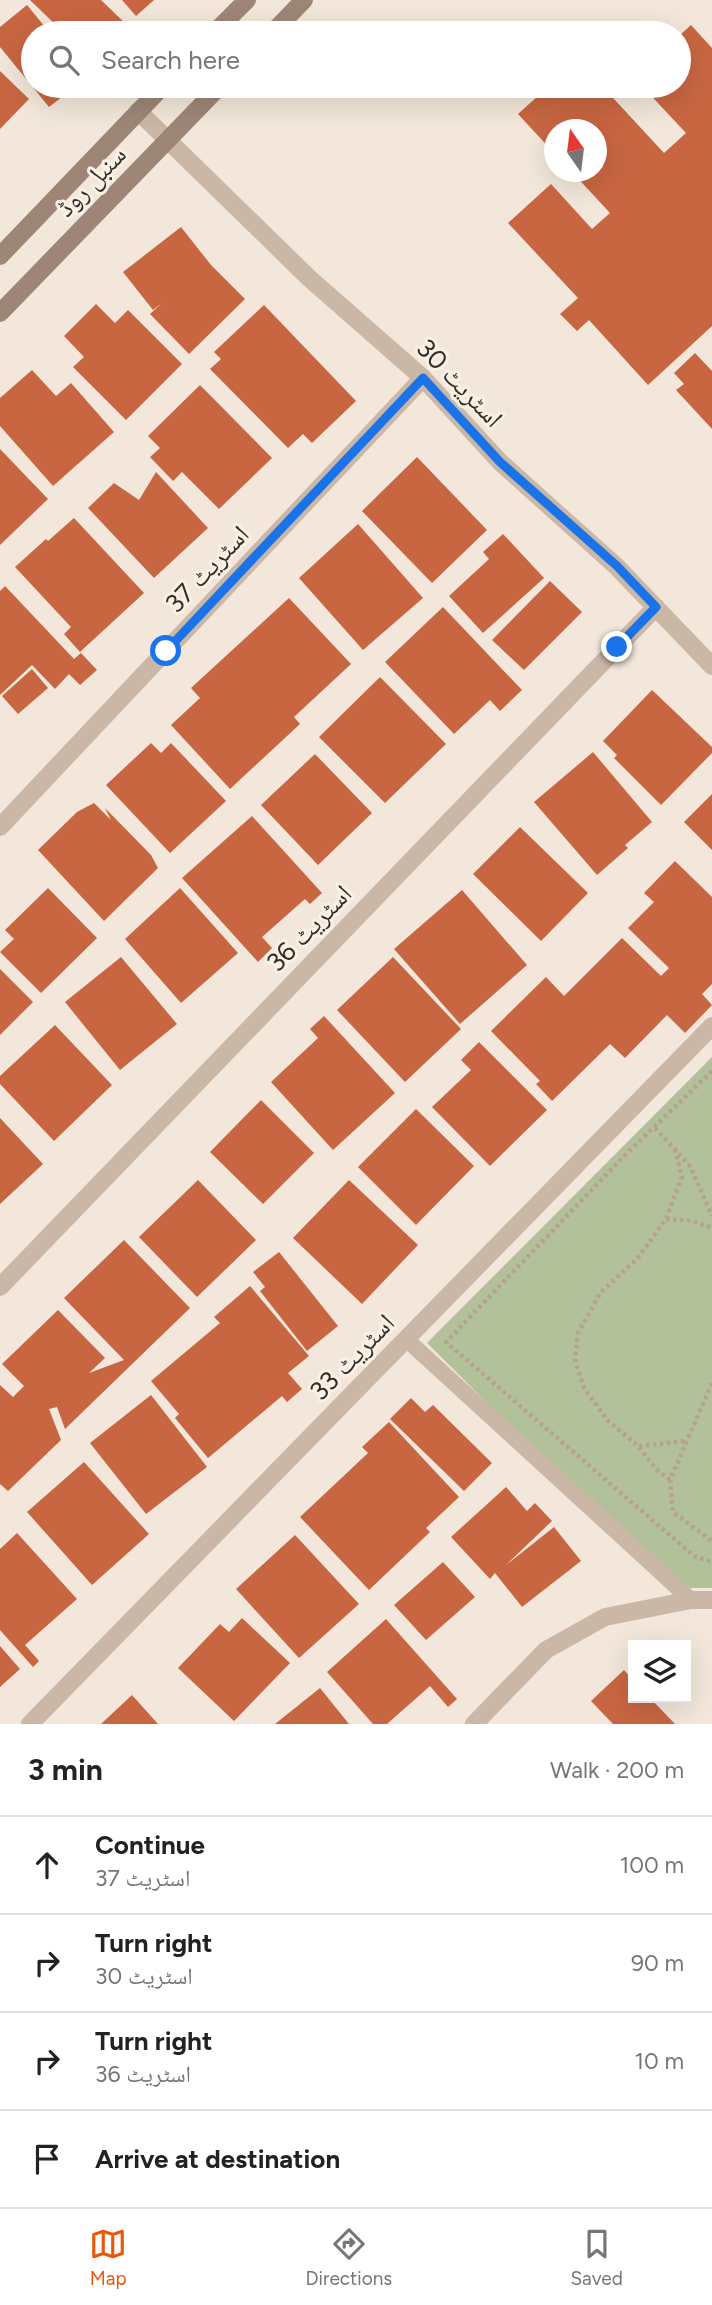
<!DOCTYPE html>
<meta charset="utf-8">
<style>
:root{--surface:#fff;--page:#f2f2f2;--text:#222;--muted:#767676;--line:#e0e0e0;--accent:#ea580c}
body{margin:0;font-family:Figtree,"Noto Naskh Arabic",sans-serif;background:var(--page);color:var(--text)}
.controls{position:absolute;right:21px;bottom:21px;display:grid;overflow:hidden;border-radius:0px;box-shadow:0 7px 28px #0002}
.controls button{width:63px;height:63px;display:grid;place-items:center;padding:0;border:0;border-bottom:2px solid var(--line);background:var(--surface);color:var(--text);font:35px sans-serif}
.compass{position:absolute;left:544px;top:119px;width:63px;height:63px;border-radius:50%;background:var(--surface);box-shadow:0 7px 28px #0002;rotate:346deg}
.stop{position:absolute;width:21px;height:21px;margin:-16px;border:5px solid #1a73e8;border-radius:50%;background:#fff}
.stop.end{background:#1a73e8;border-color:#fff;box-shadow:0 2px 7px #0008}
.list{margin:0;padding:0;list-style:none}
h2{display:flex;justify-content:space-between;align-items:center;height:91px;margin:0;padding:0 28px;font-size:30px}
h2 small{font-size:23px;font-weight:400;color:var(--muted)}
.list li{display:grid;grid-template-columns:46px 1fr auto;gap:21px;align-items:center;box-sizing:border-box;height:98px;padding:0 28px;border-top:2px solid var(--line)}
.list b{display:block;font-size:26px;white-space:nowrap}
.list p{margin:0;font-size:23px;white-space:nowrap;color:var(--muted)}
.list em{font-size:23px;font-style:normal;color:var(--muted)}
.icon{flex:none;width:38px;height:38px;fill:none;stroke:currentColor;stroke-width:2;stroke-linecap:round;stroke-linejoin:round}
.map{position:relative;flex:none;width:712px;height:1724px;overflow:hidden}
.search{position:absolute;background:var(--surface);box-shadow:0 7px 28px #0002;left:21px;right:21px;top:21px;height:77px;display:flex;align-items:center;gap:18px;box-sizing:border-box;padding:0 24px;border-radius:38px;color:var(--muted);font-size:26px}
.sheet{height:483px;background:var(--surface)}
nav{display:flex;justify-content:space-around;align-items:center;box-sizing:border-box;height:98px;border-top:2px solid var(--line);background:var(--surface);font-size:19px;color:var(--muted)}
nav a{display:grid;justify-items:center;gap:4px}
nav .on{color:var(--accent)}
.map>svg:first-child{display:block}
.green{fill:#b3c19a}
.building{fill:#c96642}
.lines{fill:none;stroke-linecap:round;stroke-linejoin:round}
.path{stroke:#b6a190;stroke-width:4.5;stroke-dasharray:3.5 3.5;stroke-linecap:butt}
.lane{stroke:#cab7a6;stroke-width:16}
.street{stroke:#cab7a6;stroke-width:18}
.secondary{stroke:#9e8677;stroke-width:18}
.route{stroke:#1a73e8;stroke-width:9}
.labels{text-anchor:middle;dominant-baseline:central;stroke-width:6;stroke-linejoin:round;paint-order:stroke}
.street-label{font-size:26px;fill:#362c27;stroke:#faf1e6}
</style>
<div class="map">
<svg width="712" height="1724" viewBox="0 0 712 1724">
<rect width="100%" height="100%" fill="#f2e7da"/>
<!-- green -->
<path class="green" d="M712,1057V1588H679L659,1574L427,1343Z"/>
<!-- building -->
<path class="building" d="M30,0H101L127,25L119,33H64Z
M122,0H154L136,16Z
M27,5L50,33H33V86H76L49,107L0,47V27Z
M691,25L712,48V326L648,385L589,320L577,331L560,314L578,298L508,223L551,184L592,229L610,213L572,172H596V130H554V153L518,114L549,86H602L664,153L686,133L642,86H679V36Z
M0,71L29,99L0,129Z
M181,227L211,265L245,299L189,354L150,314L162,303L153,310L123,272Z
M96,304L115,323L128,310L182,364L126,420L73,367L84,357L64,336Z
M264,305L356,401L312,443L303,434L288,448L210,369L221,359L214,352Z
M695,353L712,371V429L676,390L684,384L674,373Z
M32,370L56,396L71,383L114,432L53,486L0,426V398Z
M200,385L272,458L219,509L182,472L173,481L150,457L160,448L148,436Z
M0,449L48,499L0,545Z
M417,457L487,530L432,583L362,511Z
M156,472L208,528L154,578L88,508L114,483L139,500Z
M74,518L144,593L80,652L64,634L71,627L15,567L46,539L48,541Z
M358,524L423,598L363,650L299,578Z
M503,534L544,578L483,633L449,596L489,559L483,552Z
M550,581L582,612L524,670L492,640Z
M5,586L74,659L81,653L97,670L80,685L69,674L55,689L32,665L0,695V591Z
M289,598L351,664L294,717L300,724L230,789L171,725L200,698L191,688Z
M443,607L522,690L500,711L490,700L454,734L385,662Z
M32,669L48,688L18,714L2,696Z
M380,677L446,744L385,803L319,737Z
M652,690L712,747V753L661,805L614,758L617,755L603,741Z
M151,743L161,753L171,743L226,801L170,853L106,785Z
M593,752L652,822L625,845L628,848L597,875L534,802Z
M315,754L372,813L318,865L261,805Z
M712,794V850L684,822Z
M94,803L111,820L105,808L151,855L158,868L104,921L38,850L77,812Z
M252,816L322,893L310,904L305,899L262,937L272,948L258,962L182,878Z
M520,827L588,893L541,941L473,874Z
M675,861L712,897V984L702,994L712,1005L685,1033L667,1015L625,1058L610,1044L552,1101L536,1084L540,1081L491,1031L546,977L564,996L622,938L661,976L669,968L628,928L654,902L644,893Z
M48,888L97,938L41,993L0,952L14,939L5,930Z
M180,888L238,953L181,1003L125,939Z
M462,890L527,965L460,1024L394,949Z
M121,957L177,1024L120,1070L65,1002Z
M393,957L461,1029L405,1082L337,1010Z
M0,969L33,1002L0,1035Z
M324,1016L395,1093L333,1150L271,1082L318,1038L310,1029Z
M55,1025L112,1085L54,1141L0,1084V1076Z
M479,1042L547,1110L490,1166L432,1107L471,1070L461,1060Z
M261,1100L314,1153L263,1204L210,1152Z
M416,1109L474,1166L416,1225L358,1167Z
M0,1118L43,1164L0,1204Z
M198,1180L256,1240L197,1297L139,1237Z
M349,1180L418,1245L362,1304L293,1238Z
M124,1240L190,1308L65,1429L57,1407L49,1409L61,1440L8,1491L0,1484V1385L13,1397L24,1386L2,1364L58,1310L105,1358L89,1373L124,1360L64,1298Z
M279,1252L338,1326L307,1351L260,1291L265,1287L253,1272Z
M250,1286L309,1356L288,1373L302,1389L287,1402L282,1396L208,1458L175,1418L179,1414L151,1381L220,1323L214,1317Z
M151,1395L207,1467L146,1514L90,1443Z
M411,1398L425,1412L433,1405L492,1463L464,1491L390,1419Z
M389,1422L459,1497L426,1528L430,1532L369,1590L300,1517L368,1453L362,1447Z
M84,1462L149,1534L92,1585L27,1512Z
M506,1487L527,1511L535,1503L552,1521L506,1565L554,1527L581,1561L522,1607L495,1573L490,1579L451,1537Z
M17,1533L77,1599L25,1645L39,1661L33,1667L0,1630V1549Z
M295,1535L359,1604L299,1658L236,1589Z
M443,1562L475,1597L426,1640L394,1605Z
M242,1618L290,1663L234,1721L178,1668L220,1624L229,1632Z
M386,1619L457,1699L448,1707L430,1686L387,1724H373L327,1672Z
M0,1646L20,1669L0,1687Z
M624,1670L633,1680V1698H650L675,1724H613L591,1701Z
M320,1688L349,1724H275Z
M132,1695L158,1724H101Z"/>
<g class="lines">
<!-- path -->
<path class="path" d="M712,1071L628,1152L446,1342L694,1556L712,1562
M655,1128L690,1166L712,1216
M666,1219L693,1221L712,1228
M712,1383L670,1480L673,1512L712,1541
M639,1446L686,1441
M670,1480L658,1471L638,1446L607,1420L584,1388L575,1360L578,1333L601,1292L637,1259L666,1219L682,1177L675,1150"/>
<!-- lane -->
<path class="lane" d="M406,1339L691,1600"/>
<!-- street -->
<path class="street" d="M138,111L309,278L423,378L500,462L616,566L712,666
M0,827L423,378
M0,1287L656,607
M30,1724L712,1026
M474,1724L546,1650L605,1617L691,1600H712"/>
<!-- secondary -->
<path class="secondary" d="M214,33L247,0
M272,33L304,0
M0,256L163,86
M0,313L220,86"/>
</g>
<g class="lines">
<!-- route -->
<path class="route" d="M166,651L423,378L500,462L617,566L656,607L617,647"/>
</g>
<g class="labels">
<!-- street labels -->
<g class="street-label">
<text transform="translate(91 181) rotate(-46)">سنبل روڈ</text>
<text transform="translate(460 383) rotate(46)">اسٹریٹ 30</text>
<text transform="translate(207 569) rotate(-47)">اسٹریٹ 37</text>
<text transform="translate(309 928) rotate(-46)">اسٹریٹ 36</text>
<text transform="translate(352 1357) rotate(-46)">اسٹریٹ 33</text>
</g>
</g>
</svg>
<div class="controls">
<button><svg class="icon" aria-label="layers" viewBox="0 0 24 24"><path d="M12 4l9 5-9 5-9-5zM3 14l9 5 9-5"/></svg></button>
</div>
<svg class="compass" viewBox="-18 -18 36 36"><path d="M0-13l5 13h-10z" fill="#e53935"/><path d="M0 13l5-13h-10z" fill="#767676"/></svg>
<div class="stop" style="left:166px;top:651px"></div>
<div class="stop end" style="left:617px;top:647px"></div>
<div class="search"><svg class="icon" aria-label="search" viewBox="0 0 24 24"><circle cx="10" cy="10" r="6"/><path d="M15 15l6 6"/></svg>Search here</div>
</div>
<section class="sheet">
<h2>3 min<small>Walk · 200 m</small></h2>
<ul class="list">
<li><svg class="icon" aria-label="ahead" viewBox="0 0 24 24"><path d="M12 20V5M6 11l6-6 6 6"/></svg><div><b>Continue</b><p>اسٹریٹ 37</p></div><em>100 m</em></li>
<li><svg class="icon" aria-label="right" viewBox="0 0 24 24"><path d="M7 20v-9h11M14 6l5 5-5 5"/></svg><div><b>Turn right</b><p>اسٹریٹ 30</p></div><em>90 m</em></li>
<li><svg class="icon" aria-label="right" viewBox="0 0 24 24"><path d="M7 20v-9h11M14 6l5 5-5 5"/></svg><div><b>Turn right</b><p>اسٹریٹ 36</p></div><em>10 m</em></li>
<li><svg class="icon" aria-label="arrive" viewBox="0 0 24 24"><path d="M6 21V4h12l-3 4 3 4H6"/></svg><div><b>Arrive at destination</b></div></li>
</ul>
</section>
<nav>
<a class="on"><svg class="icon" aria-label="map" viewBox="0 0 24 24"><path d="M3 6l6-2 6 2 6-2v14l-6 2-6-2-6 2zM9 4v14M15 6v14"/></svg>Map</a>
<a><svg class="icon" aria-label="directions" viewBox="0 0 24 24"><path d="M12 3l9 9-9 9-9-9zM9 14v-3h6M13 9l2 2-2 2"/></svg>Directions</a>
<a><svg class="icon" aria-label="saved" viewBox="0 0 24 24"><path d="M7 4h10v16l-5-4-5 4z"/></svg>Saved</a>
</nav>
